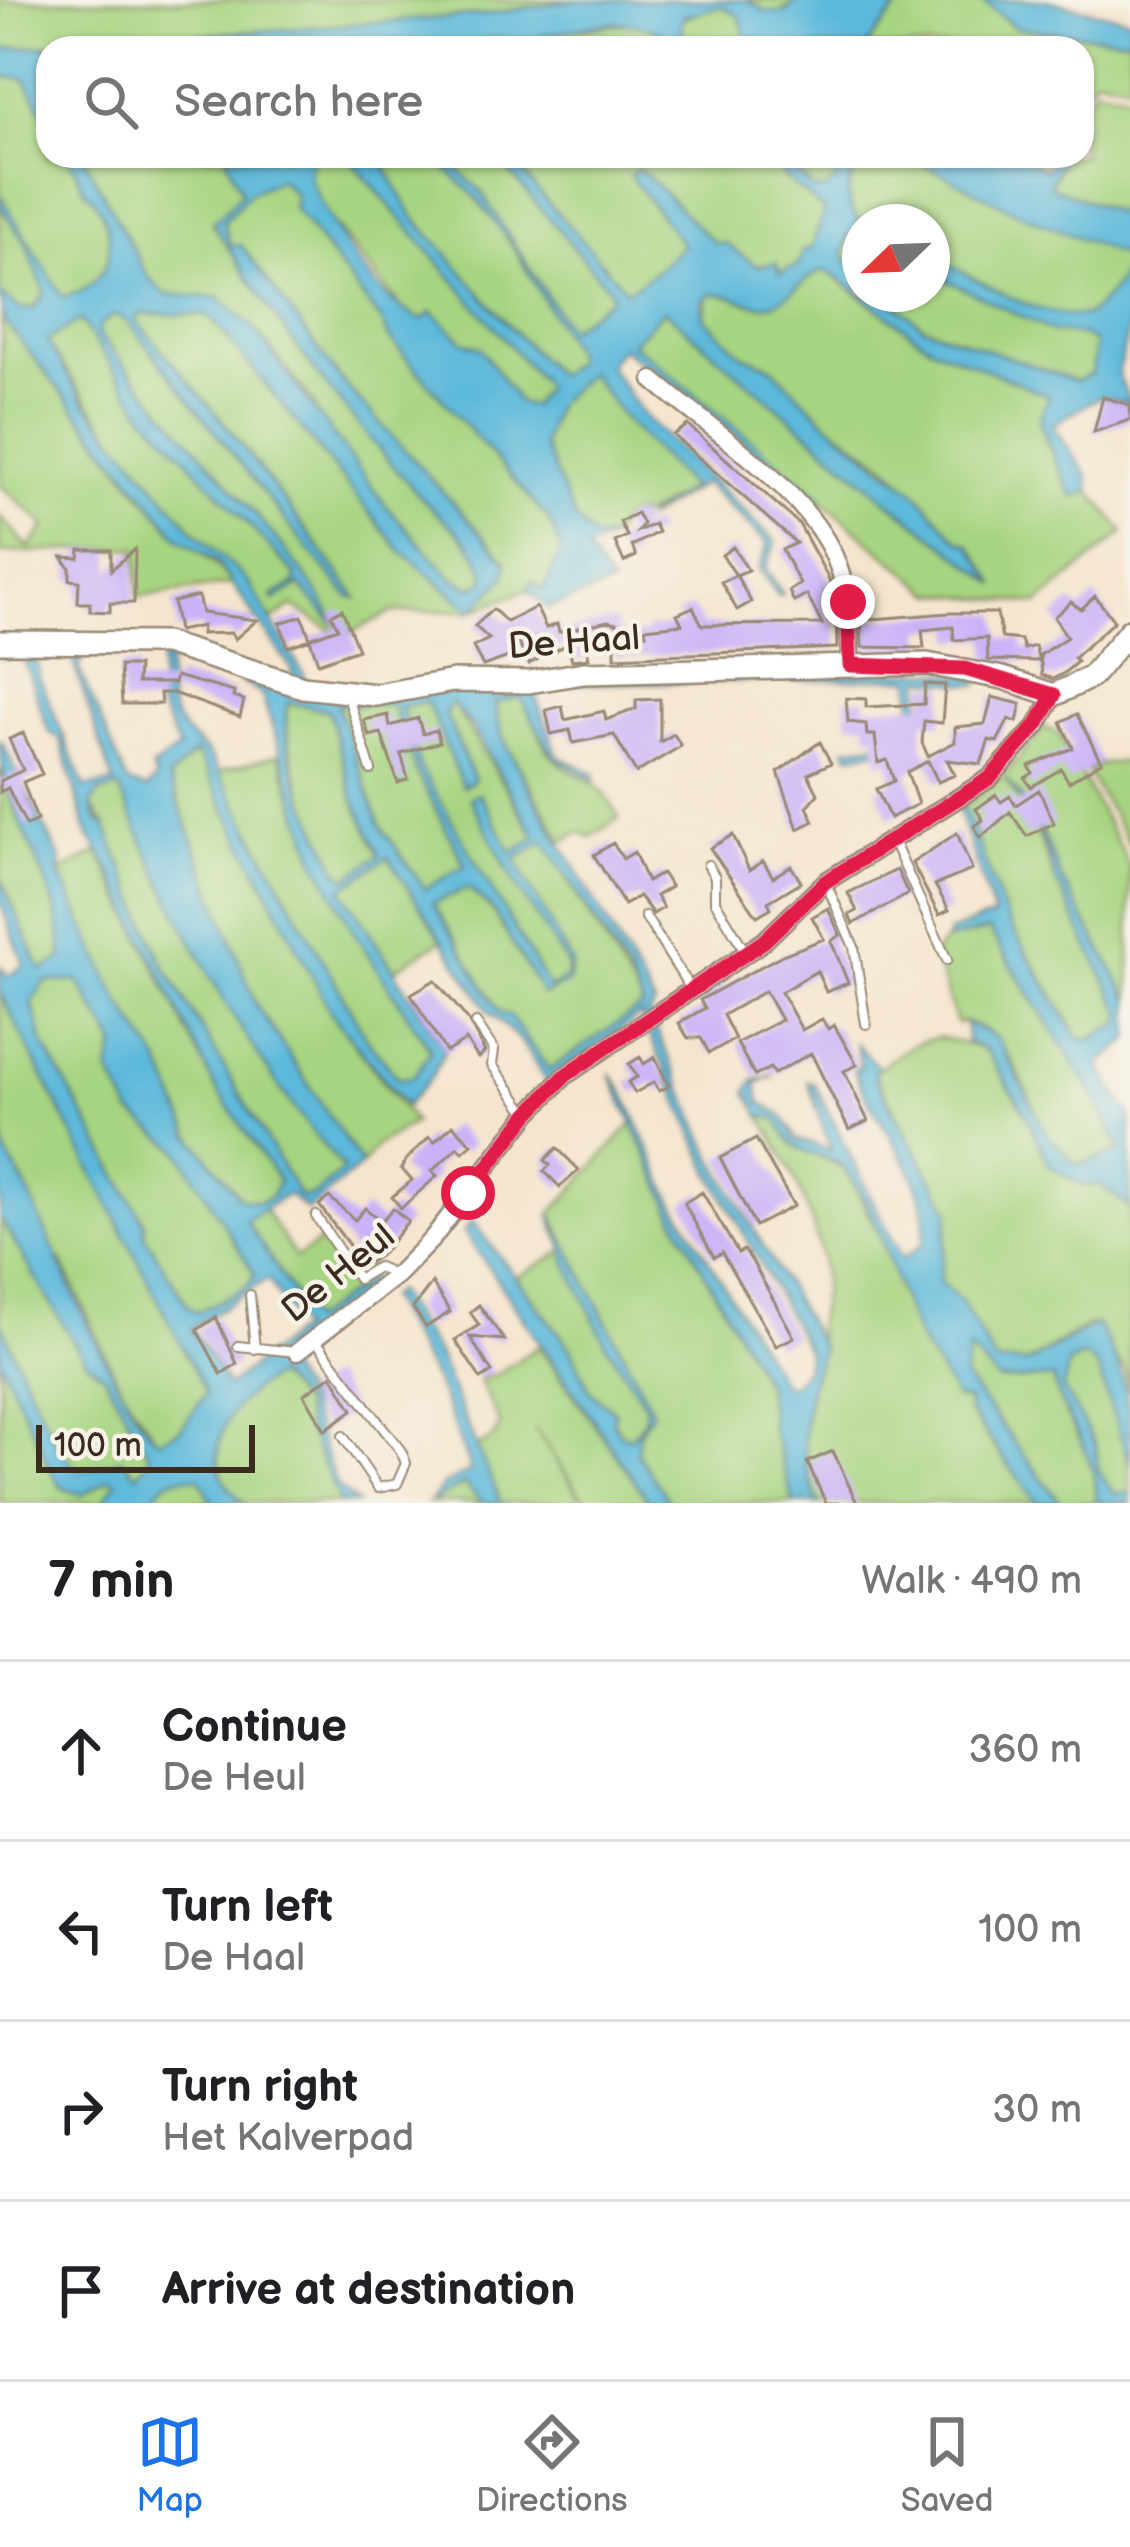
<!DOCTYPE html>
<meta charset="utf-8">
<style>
:root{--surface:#fff;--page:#f6f6f6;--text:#202124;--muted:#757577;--line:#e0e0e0;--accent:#1a73e8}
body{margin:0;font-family:"Balsamiq Sans",sans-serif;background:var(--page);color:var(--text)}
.compass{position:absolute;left:842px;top:204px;width:108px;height:108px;border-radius:50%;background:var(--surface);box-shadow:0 3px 9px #0004;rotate:247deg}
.scale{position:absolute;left:36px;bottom:30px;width:219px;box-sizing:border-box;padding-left:12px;border:6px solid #3b2a1e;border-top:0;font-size:33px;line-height:42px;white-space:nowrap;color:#3b2a1e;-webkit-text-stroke:9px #f7f3e8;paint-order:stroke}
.stop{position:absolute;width:36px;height:36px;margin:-27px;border:9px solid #e11d48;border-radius:50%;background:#fff}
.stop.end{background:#e11d48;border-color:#fff;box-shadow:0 3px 12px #0008}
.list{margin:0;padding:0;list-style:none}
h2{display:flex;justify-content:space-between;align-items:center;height:156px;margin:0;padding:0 48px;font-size:51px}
h2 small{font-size:39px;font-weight:400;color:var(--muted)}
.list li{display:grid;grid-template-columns:78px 1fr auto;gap:36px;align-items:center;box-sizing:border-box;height:180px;padding:0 48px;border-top:3px solid var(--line)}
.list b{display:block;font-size:45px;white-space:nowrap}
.list p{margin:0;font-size:39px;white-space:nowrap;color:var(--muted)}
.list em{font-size:39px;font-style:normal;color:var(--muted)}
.icon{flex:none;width:66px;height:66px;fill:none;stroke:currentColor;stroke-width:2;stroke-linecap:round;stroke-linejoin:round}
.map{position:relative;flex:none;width:1130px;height:1503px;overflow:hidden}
.search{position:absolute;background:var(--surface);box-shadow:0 3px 9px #0004;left:36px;right:36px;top:36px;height:132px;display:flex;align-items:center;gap:30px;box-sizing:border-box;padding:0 42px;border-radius:36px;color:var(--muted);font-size:45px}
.sheet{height:876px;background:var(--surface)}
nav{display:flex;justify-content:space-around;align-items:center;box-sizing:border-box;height:168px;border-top:3px solid var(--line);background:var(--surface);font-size:33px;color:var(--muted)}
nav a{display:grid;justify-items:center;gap:6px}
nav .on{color:var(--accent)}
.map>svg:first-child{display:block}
.green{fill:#a7d480;stroke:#717f4f;stroke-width:3}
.water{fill:#5db9db;stroke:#4c727c;stroke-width:3;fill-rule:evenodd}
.building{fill:#cab2f8}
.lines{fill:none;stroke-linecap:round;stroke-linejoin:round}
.service-casing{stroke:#988876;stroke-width:12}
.minor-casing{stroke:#988876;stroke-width:21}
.tertiary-casing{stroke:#988876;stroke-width:26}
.service{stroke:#fff;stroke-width:8}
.minor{stroke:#fff;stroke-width:16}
.tertiary{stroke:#fff;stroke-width:21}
.route{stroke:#e11d48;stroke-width:15}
.labels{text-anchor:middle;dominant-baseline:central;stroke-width:9;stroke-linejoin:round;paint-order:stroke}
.street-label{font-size:36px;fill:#3b2a1e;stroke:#f7f3e8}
</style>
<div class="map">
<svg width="1130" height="1503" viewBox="0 0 1130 1503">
<rect width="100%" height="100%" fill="#f7f3e8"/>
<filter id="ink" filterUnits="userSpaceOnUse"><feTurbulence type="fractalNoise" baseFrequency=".00833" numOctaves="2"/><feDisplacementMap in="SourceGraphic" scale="24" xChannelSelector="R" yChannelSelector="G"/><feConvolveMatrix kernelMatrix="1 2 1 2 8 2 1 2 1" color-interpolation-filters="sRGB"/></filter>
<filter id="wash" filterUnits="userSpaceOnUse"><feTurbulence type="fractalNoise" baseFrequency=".004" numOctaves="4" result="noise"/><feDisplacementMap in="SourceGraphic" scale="48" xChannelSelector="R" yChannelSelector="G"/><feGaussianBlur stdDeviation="2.7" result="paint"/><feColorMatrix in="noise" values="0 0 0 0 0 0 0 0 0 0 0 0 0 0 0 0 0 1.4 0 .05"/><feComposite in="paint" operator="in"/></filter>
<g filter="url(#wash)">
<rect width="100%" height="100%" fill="#f5e5ce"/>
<!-- green -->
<path class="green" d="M0,0H574L483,15L0,49Z
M748,0H798L746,35L750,48H454L496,38L646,22L662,30L704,8Z
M904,0H981L1016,28L1130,39V84L1097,77L1082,91V48H865Z
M0,77H48V156H262L252,192L280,179L296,196L293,207L383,323L389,338L549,520L561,549L544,590L532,582L527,590L472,611L392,612L342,637L292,606L270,622C246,578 227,566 194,530C139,471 89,408 46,340L80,320L143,412L296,575L297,583L274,599L300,585L333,622C271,515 172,432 98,334L99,325L114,315L126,319L349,596H356L227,426L135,320L141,314L205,315L214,321L400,550L472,611L507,562L344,384L241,245L231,247L223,223L241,203L213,224C272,318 344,402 413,488C437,518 480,541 486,580L472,588L451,577L387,507L317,418L314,403L255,330L219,298L81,294L22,310L0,300Z
M1095,87L1130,95V218L1050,186L1063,156H1082V109Z
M278,156H907L1127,258L1092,374L1076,381L924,327L878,294H932V222H860V277L844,256L780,273L680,250L573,351L574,362L533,406L519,403L422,320L406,313Z
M825,270L928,345L1050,396L1045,440C1057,456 1065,489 1074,497L1090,491L1124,532L1038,604L932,593L632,343L664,309L888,501L994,581L970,545L957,539L886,464L829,424L770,366L743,355L704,318L708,295C729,290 745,307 765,305C790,302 802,277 825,270Z
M2,309L4,321C58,383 104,451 158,513C181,540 212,555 232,584L139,597L137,548L0,553V516L29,548L46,526L0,485Z
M589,373L626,421L692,488L643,516L637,513L620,522L612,538L594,539L575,519L543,444L556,403Z
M519,696C535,713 538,742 554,758C582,785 596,771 619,818L591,837L579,832L563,842L502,736L495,702Z
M287,702L329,710L354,800L380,856L346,878C317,854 280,738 287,702Z
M427,702L463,786L474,780L445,713L452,702L536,837L512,853L471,798L514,883L567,964V977L549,989L420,767L401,706Z
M392,703L416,771L465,866L425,889L380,825L337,704Z
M1044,727L1058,733L1130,866V1000L1061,878L1034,811L1026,806L1055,879L1123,1013L1121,1023L1091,1039H1080L1007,920L964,806L1003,777Z
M196,752L333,1016L414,1122L376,1146L362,1165L256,1005L169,778Z
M279,754C312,865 369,955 432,1051L413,1077L399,1079L368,1041L218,772Z
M1130,761V845L1087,772L1102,764Z
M0,770L63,924L62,960L41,971L0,877Z
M119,787C178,922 247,1059 344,1170L314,1195L300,1198L162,961L105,825L91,805L98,793Z
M544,840L644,1006L549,1071L509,1015L500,1013L433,903L468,888L492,910L543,994L568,983L572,963L514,859Z
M99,852L215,1087L279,1181L272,1197L259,1202L241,1199L190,1134L160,1062L117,997L59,872Z
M388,856L442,940L394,970L342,889Z
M989,930L1093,1093L1122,1151L1076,1165C1065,1154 1052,1142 1044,1128C1024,1094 1007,1019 956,1023L934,952L947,940Z
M78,980L116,1045L131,1113L178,1149L255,1275L247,1287L198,1312L190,1309L143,1234L145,1224L43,1043L32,1002L45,982Z
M0,993L207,1393L181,1429L158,1441L121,1388L65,1267L45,1239L25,1184L4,1150Z
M938,1037L985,1049L1025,1112L1050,1166L1082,1185L1100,1184L1129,1205L1130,1391L1125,1371L1089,1324L1027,1363H996L939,1281L950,1211L873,1072L912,1045Z
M760,1115L777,1119C793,1158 822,1150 847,1172L895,1266L901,1296L924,1350L944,1373L955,1398L968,1400V1411L1037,1503H819C795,1451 803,1401 822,1349C810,1323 822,1311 823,1285C825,1233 787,1158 760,1115Z
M634,1122L678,1224L765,1383L772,1430L794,1503H670L637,1453L638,1433L653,1411L551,1214Z
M263,1208L296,1258L321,1241L354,1290L311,1322L246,1221Z
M0,1218L84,1359L105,1376L150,1457L146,1468L219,1462C214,1422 241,1393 276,1376C313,1393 327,1467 341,1503H0Z
M566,1250L607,1346L646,1406L644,1422L632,1437L622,1435L613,1421L615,1412L590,1391L570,1347L516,1277Z
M539,1346L650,1503H587L534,1428L584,1503H428L461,1479L494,1491L475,1449L494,1437L500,1424L479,1379L495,1375Z
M969,1350L1000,1381L1053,1378C1064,1428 1096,1444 1097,1503H1061L964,1377Z
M1085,1355L1098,1366L1130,1464V1493L1115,1494L1098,1472L1096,1446L1063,1388L1068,1363Z"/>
<!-- water -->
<path class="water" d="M574,0H748L765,11L785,13L797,0H904L865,48H750L739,16L722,6L684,16L681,28L687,48H674C645,5 585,29 541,36V48H516L513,40L496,38L454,48H48L43,87L48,122L24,78L0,77V49L483,15Z
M981,0H1045L1130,19V39L1016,28Z
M64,156H83L148,277L165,294L219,298L255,330L387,507L451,577L472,588L486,580C481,544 442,521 419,495C344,412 272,319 213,223L242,193L226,156H320L311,162L309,177C330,226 372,298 422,320L432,312L464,342L480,347L519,403L532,406L545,386L347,156H387L384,166C397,184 403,205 418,222C465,272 506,327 557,375L574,362L573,351L514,248L475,196L432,156H443L480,190L568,329L611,298L610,290L496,156H507L626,290C644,285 668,259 683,245L630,176L638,168C668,192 686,220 717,244L723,242L757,266L777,263L780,273L799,265L803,251L812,248L824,210L785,178L771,156H780L813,189L827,190L838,176V156H870C847,174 840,202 861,222L860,238L848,235L844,256L860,277V294L825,270C802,277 790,302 765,305C746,307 729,290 708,295L702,303L704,318L743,355L770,366L829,424L918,494L957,539L970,545L997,585L888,501L664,310L632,343L822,498L820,505L621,347L608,365L644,416L776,542L765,569L783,594L778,596L759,569L768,544L704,483L644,520L691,488L626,421L589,373L556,403L543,444L575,519L594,539L612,538L587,550L611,585L549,608L527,590L532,582L544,590L561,549L549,520L389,338L383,323L293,207L296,196L280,179L250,193L223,222L231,246L241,245L344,384L507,562L505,578L472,611L400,550L214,321L205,315L141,314L136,320L227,426L357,598L349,597C271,507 201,411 126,320L114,315L99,325L98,334C137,385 329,585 333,623L300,585L274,600L272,596L296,583V575L143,412L80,320L47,341L84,401L195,532L247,580L304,675L306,693L449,692L564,682L926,671L981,677L978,685L921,679L919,743L849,755L846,748L915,738L911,678L573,684L534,692L558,756L594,773L595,780L554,757L520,697L495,703L502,736L532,794L655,1005L649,1013L712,1156L822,1349C803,1401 795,1451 819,1503H794L772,1430L765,1383L678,1224L610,1073L624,1092L670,1195L782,1383L791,1385L804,1371L808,1352L710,1171L641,1015L547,1083L520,1040L490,1013L388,857L342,889L445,1050L432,1076L406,1106L333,1016L196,752L169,778L256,1005L362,1165L307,1210L288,1194L246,1221L311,1321L368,1280H380L317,1326L284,1365L306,1400L337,1486L357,1503H340L307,1429L302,1404L276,1376C227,1399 191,1463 245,1503H213L200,1478C174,1475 162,1480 151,1503H102L117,1482L110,1479L83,1495L62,1488L53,1475L0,1360V1320C13,1352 56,1457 81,1471L122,1459L137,1475L150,1457L105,1376L84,1359L0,1218V1138C5,1156 18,1170 26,1187C46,1231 125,1421 159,1440L181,1429L206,1393L0,993V966L8,976L24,965L0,901V877L41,970L62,959C64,879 0,818 0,739L61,860L59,872L117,997L160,1062L190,1134L241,1199L259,1202L271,1197L279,1181L215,1087L106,862L87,833L61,740L49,732L23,657L0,658V652L163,651L295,688L291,668L216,561L179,538L4,321L0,294L22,310L34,308L45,292L27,246L0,206V195L63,297C111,288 122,240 95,201C92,196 86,193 83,187C77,173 76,166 64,156ZM70,653L114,783L85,787L39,677L37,656ZM85,654L161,655L159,706L179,749L152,767L156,779L147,789L128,783L79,669ZM168,660L236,678L262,695L314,856L353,931L431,1051L413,1077L399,1079L368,1041L208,753C167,718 168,713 168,660ZM288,702L329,711L354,800L380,855L347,878L339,872C317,824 276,756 288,702ZM427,702L463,787L474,780L445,713L452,703L474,729L536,837L512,853L479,793L470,798L514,882L567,964V977L550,989L420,767L401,707ZM392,704L416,771L465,865L425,889L380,825L337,705ZM119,788C178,922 246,1059 344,1169L314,1195L300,1197L162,961L105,825L97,820L91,805L98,793ZM544,841L627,971L643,1006L549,1070L509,1015L500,1013L433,903L468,888L492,909L543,995L568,983L572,963L515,860ZM78,981L116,1045L109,1071L131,1113L178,1149L255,1275L246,1287L198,1312L189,1308L144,1234L145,1224L43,1043L32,1002L45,982ZM268,1279L300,1329L228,1386L191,1328Z
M907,156H1021L1046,170L1053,156H1063L1050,186L1130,218V321L1118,374L1130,403L1101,396L1052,425L1088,476L1090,491L1074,497C1069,491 1042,431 1039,419L1049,396L928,345L860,294H883L924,327L1076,381L1092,374L1095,343L1083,335L1053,332L932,273V256C980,279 1031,318 1086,316C1106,299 1122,285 1127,258L1020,214Z
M1005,779L1034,811L1061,878L1130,1000V1039L1099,1065L1130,1114V1208L1101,1185H1082L1050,1166L1025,1112L985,1049L967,1042L966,1022L998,1039L1047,1134L1076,1165L1121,1151L1093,1093L989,930L947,940L949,932L994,916L958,809L964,806L1007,920L1079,1039H1091L1121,1022L1122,1013L1055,879L1040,832Z
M856,1044L879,1068L874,1072L877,1082L950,1211L939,1281L962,1302L996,1363H1027L1097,1324C1130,1382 1130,1398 1130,1464L1097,1366L1085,1356L1069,1363L1063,1388L1096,1446L1098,1472L1115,1494L1130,1493V1503H1097C1096,1444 1065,1428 1053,1378L999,1381L969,1350L964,1377L1061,1503H1037L968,1410V1400L955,1398C945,1375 927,1358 917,1335C892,1283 882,1220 847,1172C827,1145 798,1170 777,1119L760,1115L747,1092L754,1081L774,1075L757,1083L760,1102L784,1117L796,1139L831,1150L808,1081L814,1083L902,1259L923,1244C936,1176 875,1128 854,1070L861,1067Z
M551,1214L653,1411L639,1433L637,1453L670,1503H650L464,1232L472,1221L570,1347L590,1391L615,1412L613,1422L622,1435L632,1437L644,1421L646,1406L607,1346L566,1261C566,1244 553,1232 551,1214Z
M395,1291L436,1353L501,1503H482L464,1484L430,1503L443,1485L471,1471L438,1387L388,1298Z"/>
<g id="blocks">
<!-- building -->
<path class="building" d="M1103,397L1130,405V420L1094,432Z
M688,425L799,524L829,579L833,597L827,600L828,621H836L837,648L615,657V637L585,641L589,658L572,660L568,644L529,664L518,642L506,658L483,666L473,647L489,639L475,626L493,609L507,622L536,607L546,628L557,624L559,632L608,621L617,623L618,634L646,633L645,628L682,624L677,614L693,607L702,625L822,624L807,595L794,602L789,591L800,584L782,550L796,543L673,435Z
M637,513L643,524L638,531L654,524L658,532L632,546L636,556L624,562L615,542L627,536L620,522Z
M733,547L748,570L736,575L751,602L737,610L721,582L736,575L722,555Z
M135,549L134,603H110V612L90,611V603H78L79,581L70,580V568L62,557L79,558L80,550H111V570Z
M198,596L202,613L257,620L235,639L231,633L201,634L202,626L178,631L173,602Z
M1095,596L1114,621L1074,658L1077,662L1064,673L1053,679L1042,675L1040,655L1067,637L1054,617L1071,602L1081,609Z
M342,609L358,649L318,663L310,639L288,647L280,623L302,616L310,638L338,628L331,615Z
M949,613H997L1002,638L1021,640L1024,649L1035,646L1039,661L988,660L987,638L954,640L953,627L922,630L924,648L862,647L861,620Z
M120,666H138L137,683H174L176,676L234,692L233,697L244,700L240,717L173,693H160L161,704H122Z
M925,684L945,685L942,723L924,721L922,743L928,756L955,742V727L985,724L992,697L1021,704L1017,722L1009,719L997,742L989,740L981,764L947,760L955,775L938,782L928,761L907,772L918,804L890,818L876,789L894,781L887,760L878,763L875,735H867L866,724L848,722L846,698L866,699V707L924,704Z
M660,699V742L674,734L681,746L636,773L614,735L573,743L570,730L551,734L546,710L562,706L565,720L604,711L606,720L636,709V700Z
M1077,714L1101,762L1069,782L1061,769L1031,787L1025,778L1033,773L1029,766L1073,748L1061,722Z
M388,715L390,726L418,718L423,734L436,730L440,742L401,754L408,779L398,783L381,733L369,736L364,720Z
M23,733L42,774L23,782L37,820L26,825L8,788L0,792V781L23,770L9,739Z
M820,742L831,763L808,774L818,794L807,807L814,821L798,829L778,772Z
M1039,790L1054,823L1027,836L1010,812L980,838L974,826L983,820L976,809L996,795L1001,802L1010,796L1016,805Z
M957,833L972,870L935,885L949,910L939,915L912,863Z
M733,835L749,870L763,861L773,877L791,866L801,882L768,902L771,908L757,916L710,848Z
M613,843L623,859L634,852L647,882L662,873L671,887L656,896L663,908L653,914L639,896L624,905L594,855Z
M897,870L908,894L853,924L849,915L857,911L848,893Z
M828,908L840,935L831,941L848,983L826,992L817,971L781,992L802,1030L822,1019L828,1029L834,1025L857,1065L844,1071L868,1121L849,1130L811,1053L774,1074L770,1068L755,1076L737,1043L781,1020L765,991L723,1015L735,1039L709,1053L701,1038H688L679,1023L705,1008L700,1000L782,955L824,939L812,917Z
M435,980L468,1020L485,1052L478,1058L466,1040L446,1052L411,994Z
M640,1057L644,1064L655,1057L669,1086L659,1091L654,1082L635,1093L628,1082L637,1077L629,1064Z
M453,1125L472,1144L463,1152L458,1147L432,1171L437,1176L401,1208L392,1197L412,1180L401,1169L406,1160L429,1137L434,1142Z
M756,1139L794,1206L755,1226L720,1158Z
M557,1148L579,1170L560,1187L544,1171L550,1165L545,1160Z
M702,1192L738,1253L744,1250L752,1261L794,1337L776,1346L722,1253L714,1257L684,1203Z
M329,1197L355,1220L365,1208L381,1221L393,1208L408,1221L383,1253L369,1263L365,1256L360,1260L319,1205Z
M432,1283L450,1312L426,1327L413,1308Z
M479,1305L504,1340L470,1337L492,1372L481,1379L455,1340L479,1325L470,1312Z
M216,1317L237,1364L221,1374L197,1330Z
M332,1375L353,1410L325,1430L304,1394Z
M833,1451L857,1503H826L807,1462Z"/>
</g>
</g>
<g filter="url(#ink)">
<use href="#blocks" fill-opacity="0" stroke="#988876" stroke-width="3"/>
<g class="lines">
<defs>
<path id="service" d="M347,694L371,770
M894,843L947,960
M708,865L715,877V901L745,951
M826,883L854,947L866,1024
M645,916L690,988
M476,1023L494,1050L492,1065L527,1113
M316,1216L358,1279L378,1267L396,1275
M250,1295L255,1349
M316,1341L401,1451L406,1463L397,1484L378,1488L343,1436
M238,1346L296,1352"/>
<path id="minor" d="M653,380C711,430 810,491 837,563C850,596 849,631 850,665
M297,1352L397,1275L432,1239L528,1114L566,1075L764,941L825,882L990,778L1037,726L1054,695"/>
<path id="tertiary" d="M0,642L165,643L303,687L376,695L453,681L529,682L584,673L927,664L1003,678L1054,695L1091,677L1130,630"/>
</defs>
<!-- service casing -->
<use href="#service" class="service-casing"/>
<!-- minor casing -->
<use href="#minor" class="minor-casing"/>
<!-- tertiary casing -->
<use href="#tertiary" class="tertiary-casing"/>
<!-- service -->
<use href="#service" class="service"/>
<!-- minor -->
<use href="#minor" class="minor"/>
<!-- tertiary -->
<use href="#tertiary" class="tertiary"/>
</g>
</g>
<g class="lines" filter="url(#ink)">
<!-- route -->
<path class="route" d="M468,1193L528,1114L566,1075L764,941L825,882L990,778L1037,725L1054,695L965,669L850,665L848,602"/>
</g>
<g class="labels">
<!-- street labels -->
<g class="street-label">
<text transform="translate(574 643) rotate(-4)">De Haal</text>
<text transform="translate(339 1274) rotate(-39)">De Heul</text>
</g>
</g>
</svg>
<svg class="compass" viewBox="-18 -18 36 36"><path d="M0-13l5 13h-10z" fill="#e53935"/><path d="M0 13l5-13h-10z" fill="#757577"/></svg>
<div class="scale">100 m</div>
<div class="stop" style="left:468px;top:1193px"></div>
<div class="stop end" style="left:848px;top:602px"></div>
<div class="search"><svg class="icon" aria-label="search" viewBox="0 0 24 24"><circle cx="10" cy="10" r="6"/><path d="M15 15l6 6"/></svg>Search here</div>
</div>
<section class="sheet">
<h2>7 min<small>Walk · 490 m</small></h2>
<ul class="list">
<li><svg class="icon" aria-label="ahead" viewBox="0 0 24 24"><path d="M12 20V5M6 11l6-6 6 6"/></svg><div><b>Continue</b><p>De Heul</p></div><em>360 m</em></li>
<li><svg class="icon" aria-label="left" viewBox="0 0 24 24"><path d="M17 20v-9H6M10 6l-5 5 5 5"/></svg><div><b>Turn left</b><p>De Haal</p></div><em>100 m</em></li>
<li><svg class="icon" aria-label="right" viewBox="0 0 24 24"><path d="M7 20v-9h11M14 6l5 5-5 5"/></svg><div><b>Turn right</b><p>Het Kalverpad</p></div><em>30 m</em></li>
<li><svg class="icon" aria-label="arrive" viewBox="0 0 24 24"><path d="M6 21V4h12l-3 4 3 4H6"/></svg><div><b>Arrive at destination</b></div></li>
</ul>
</section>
<nav>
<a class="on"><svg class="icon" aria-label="map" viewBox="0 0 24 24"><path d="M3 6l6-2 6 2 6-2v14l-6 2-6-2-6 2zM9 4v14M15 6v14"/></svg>Map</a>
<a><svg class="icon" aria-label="directions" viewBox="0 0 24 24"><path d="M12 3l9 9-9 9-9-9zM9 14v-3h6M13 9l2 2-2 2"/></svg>Directions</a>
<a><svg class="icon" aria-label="saved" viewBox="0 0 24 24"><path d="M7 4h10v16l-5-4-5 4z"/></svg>Saved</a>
</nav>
